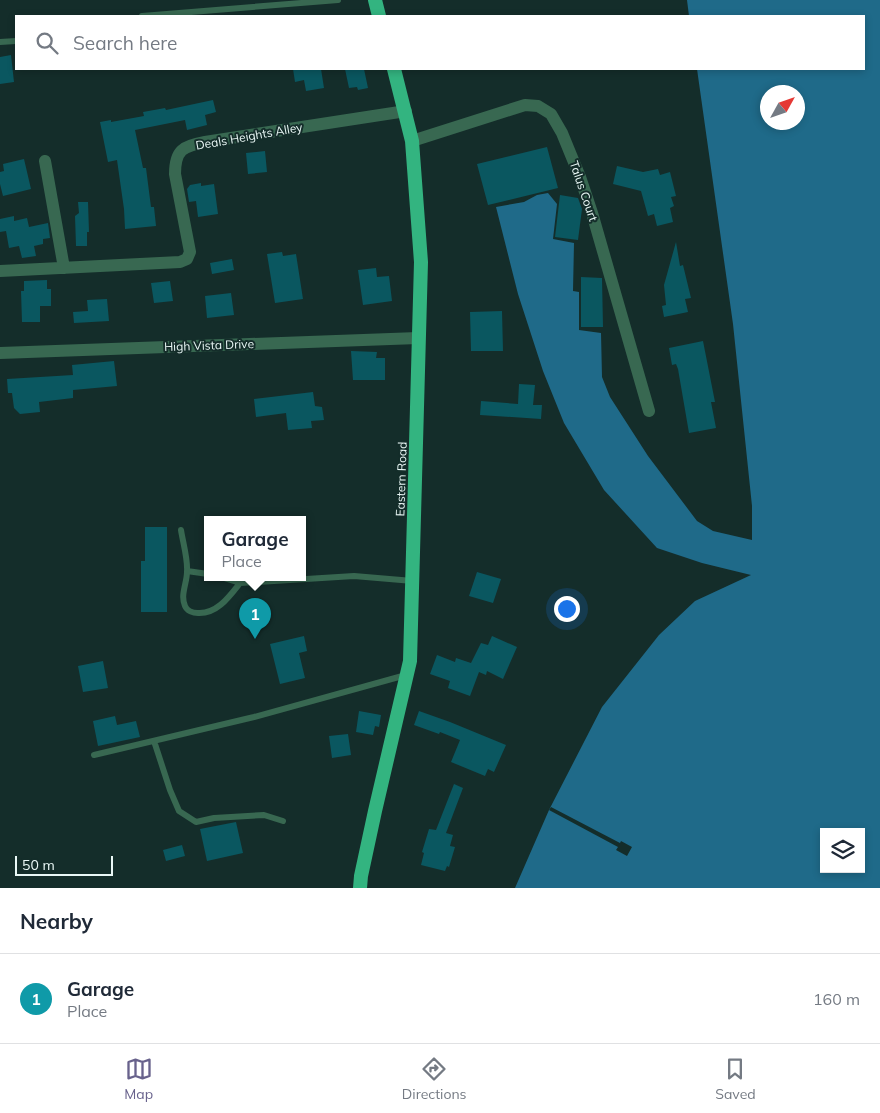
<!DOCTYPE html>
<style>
:root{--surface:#fff;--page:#f6f6f7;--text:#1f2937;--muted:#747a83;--line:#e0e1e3;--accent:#68628c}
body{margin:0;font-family:Mulish,sans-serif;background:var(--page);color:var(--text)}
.controls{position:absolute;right:15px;bottom:15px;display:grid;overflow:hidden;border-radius:0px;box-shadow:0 2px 8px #0003}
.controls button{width:45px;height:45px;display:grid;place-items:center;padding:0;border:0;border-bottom:1px solid var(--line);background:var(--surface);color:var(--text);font:25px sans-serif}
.compass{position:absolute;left:760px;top:85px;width:45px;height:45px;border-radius:50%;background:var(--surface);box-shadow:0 2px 8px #0003;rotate:50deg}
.scale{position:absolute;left:15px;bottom:12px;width:98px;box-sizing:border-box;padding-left:5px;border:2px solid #eaf8f6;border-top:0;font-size:14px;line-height:18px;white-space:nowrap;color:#eaf8f6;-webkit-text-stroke:4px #142d2a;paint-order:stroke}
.you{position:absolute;left:566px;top:608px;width:18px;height:18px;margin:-12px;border:4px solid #fff;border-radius:50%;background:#1a73e8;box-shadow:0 0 0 8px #1a73e833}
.badge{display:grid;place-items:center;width:32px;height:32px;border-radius:50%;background:var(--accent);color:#fff;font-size:16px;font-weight:700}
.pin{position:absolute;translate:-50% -41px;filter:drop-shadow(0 1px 2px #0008)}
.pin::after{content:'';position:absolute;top:26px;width:18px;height:15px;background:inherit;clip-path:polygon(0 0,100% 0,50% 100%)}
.popup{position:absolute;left:204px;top:516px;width:102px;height:65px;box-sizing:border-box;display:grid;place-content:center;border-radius:0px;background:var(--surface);filter:drop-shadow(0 1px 4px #0005);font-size:16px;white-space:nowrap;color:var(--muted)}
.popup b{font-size:19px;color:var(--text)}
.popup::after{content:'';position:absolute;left:50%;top:100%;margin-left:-10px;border:10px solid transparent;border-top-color:var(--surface)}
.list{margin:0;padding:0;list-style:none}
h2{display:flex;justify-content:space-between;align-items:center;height:65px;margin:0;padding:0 20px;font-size:21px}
h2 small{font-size:16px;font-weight:400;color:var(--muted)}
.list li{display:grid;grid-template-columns:32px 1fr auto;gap:15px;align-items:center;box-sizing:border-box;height:90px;padding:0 20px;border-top:1px solid var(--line)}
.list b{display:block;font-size:19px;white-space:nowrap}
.list p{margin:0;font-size:16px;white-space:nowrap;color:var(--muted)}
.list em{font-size:16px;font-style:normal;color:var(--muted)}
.icon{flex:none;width:28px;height:28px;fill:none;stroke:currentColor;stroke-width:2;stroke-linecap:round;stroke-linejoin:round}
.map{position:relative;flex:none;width:880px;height:888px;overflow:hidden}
.search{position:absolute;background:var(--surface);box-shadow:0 2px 8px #0003;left:15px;right:15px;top:15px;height:55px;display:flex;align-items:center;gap:12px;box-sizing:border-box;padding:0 18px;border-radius:0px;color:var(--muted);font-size:19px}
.sheet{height:155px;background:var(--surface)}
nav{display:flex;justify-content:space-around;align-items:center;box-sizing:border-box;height:70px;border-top:1px solid var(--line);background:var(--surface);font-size:14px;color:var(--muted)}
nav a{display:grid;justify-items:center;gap:2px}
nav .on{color:var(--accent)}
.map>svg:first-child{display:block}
.water{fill:#1f6a89;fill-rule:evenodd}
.pier{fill:#142d2a}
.building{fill:#0a5760}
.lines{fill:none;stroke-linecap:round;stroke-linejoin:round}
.service{stroke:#386851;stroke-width:6}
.minor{stroke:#386851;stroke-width:12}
.trunk{stroke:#33b480;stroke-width:14}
.labels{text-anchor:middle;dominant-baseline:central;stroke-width:4;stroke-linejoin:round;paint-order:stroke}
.street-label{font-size:12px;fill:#eaf8f6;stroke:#142d2a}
</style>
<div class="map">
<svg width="880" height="888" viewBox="0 0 880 888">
<rect width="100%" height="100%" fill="#142d2a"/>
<!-- water -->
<path class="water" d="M687,0H880V888H515L549,810L602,707L659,635L695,601L751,575L702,563L657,548L604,490L564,423L543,371L518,294L496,207L524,202L537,195L548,193L557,204L553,239L574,243L573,291L579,292V330L601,333L602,377L610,397L648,456L697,521L713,531L752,540V506L733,324L697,69H864V16H689ZM768,92H798V122H768ZM824,832H861V869H824Z"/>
<!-- pier -->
<path class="pier" d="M551,807L620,843L621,841L632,847L627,856L616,850L618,847L549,810Z"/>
<!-- building -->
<path class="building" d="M11,55L14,82L0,84V57Z
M293,69H321L324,88L306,91L304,80L295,82Z
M345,69H364L368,88L358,90L357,87L349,88Z
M213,100L216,112L205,115L207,125L187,130L185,120L135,130L143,168H146L151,207H154L156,226L125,229L124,209L117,160L108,162L100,122L111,120V122L144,116L143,112L165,108L166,110Z
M547,147L558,188L488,205L477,164Z
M265,151L267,172L248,174L246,153Z
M24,159L31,189L3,196L0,184V172L4,171L3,164Z
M617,166L643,172L658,169L660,175L670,172L676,196L671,197L674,206L670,208L673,222L657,226L654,214L648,216L641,191L613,184Z
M201,183V186L214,184L218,214L198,217L196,201L189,202L187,189L190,185Z
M560,195L578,198L582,209L578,240L555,237Z
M78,202H88L89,232H87V246H76L75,216L79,213Z
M14,216V221L27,218L29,227L48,223L50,238L43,239V244L34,246L36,256L22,258L19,246L9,248L6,231L0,232V219Z
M676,242L680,266L683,265L691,298L685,299L688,312L664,317L662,306L666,305L664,285Z
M282,252L283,256L296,254L303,299L275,303L267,254Z
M232,259L234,270L212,274L210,263Z
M376,268L377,277L389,276L392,301L363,305L358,270Z
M581,277L602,278L603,327H581Z
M47,280V289H51V306H40V322H22L21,291H24V281Z
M170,281L173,301L154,303L151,283Z
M231,293L234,315L207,318L205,296Z
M107,299L109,321L74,323L73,312L88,311L87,300Z
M502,311L503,351H471L470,312Z
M703,341L715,402H711L716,428L689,433L678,369L676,364L672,365L669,348Z
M351,351L377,352L376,358H385V380H353Z
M114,361L117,386L73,390V398L39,402L40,412L20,414L14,408L12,393H8L7,379L73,375L72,365Z
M519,384L535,385L533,405H542L541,419L480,415L481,401L518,404Z
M313,392L315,406L322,407L324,420L311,421L312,428L288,430L286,413L256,417L254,399Z
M145,527H167V612H141V561H145Z
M477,572L501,579L493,603L469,596Z
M304,636L307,651L299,653L305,678L280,684L270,644Z
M492,636L517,647L503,679L487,671L486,675L479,672L470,696L448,688L450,681L430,674L437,655L455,662L456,658L471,663L481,643L488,645Z
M103,661L108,688L83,692L78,666Z
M359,711L381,715L379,727L375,726L373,735L356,732Z
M419,711L450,722L506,745L494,772L488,769L485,776L451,762L460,740L440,732L439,734L414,725Z
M115,716L117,725L136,721L140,737L98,746L93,721Z
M348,734L351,755L332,758L329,736Z
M454,784L463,788L446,833L453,835L450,846L455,847L449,867L447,866L445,871L421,865L424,853L422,852L429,829L436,830Z
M236,822L243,853L207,861L200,829Z
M182,845L185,856L166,861L163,850Z"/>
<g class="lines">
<!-- service -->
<path class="service" d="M142,16L338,0
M0,42L16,41
M181,530C183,543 188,559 187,572C187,583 180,595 185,606C187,611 193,613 198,613C217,614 229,597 240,583
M187,571L208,574
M224,578L240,583L354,576L413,581
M154,741L170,790L179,811L196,822L214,818L264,815L283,821
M94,755L254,717L406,675"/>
<!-- minor -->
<path class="minor" d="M412,141L525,105L538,106L551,114L562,133L580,177L592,213L649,411
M45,161L64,268
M0,271L180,262L187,259L190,252L175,174C175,150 183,146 205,142L406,111
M0,353L418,338"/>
<!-- trunk -->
<path class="trunk" d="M375,0L379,16
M360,888L361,876L375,811L410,661L421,262L412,141L394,69"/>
</g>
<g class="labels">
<!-- street labels -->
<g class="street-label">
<text transform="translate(249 136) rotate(-10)">Deals Heights Alley</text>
<text transform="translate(584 191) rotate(71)">Talus Court</text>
<text transform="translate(209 345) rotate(-2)">High Vista Drive</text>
<text transform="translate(401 479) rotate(-88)">Eastern Road</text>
</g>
</g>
</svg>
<div class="controls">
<button><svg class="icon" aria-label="layers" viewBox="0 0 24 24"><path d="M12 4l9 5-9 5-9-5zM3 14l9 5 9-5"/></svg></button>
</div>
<svg class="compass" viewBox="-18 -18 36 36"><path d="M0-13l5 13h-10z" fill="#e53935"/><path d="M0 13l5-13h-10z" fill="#747a83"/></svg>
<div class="scale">50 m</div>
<div class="you"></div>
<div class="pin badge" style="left:255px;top:639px;background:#0f9aa8">1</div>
<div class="popup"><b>Garage</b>Place</div>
<div class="search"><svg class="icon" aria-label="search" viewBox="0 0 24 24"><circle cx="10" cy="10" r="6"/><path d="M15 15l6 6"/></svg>Search here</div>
</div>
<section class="sheet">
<h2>Nearby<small></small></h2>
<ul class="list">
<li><span class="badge" style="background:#0f9aa8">1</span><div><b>Garage</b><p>Place</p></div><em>160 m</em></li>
</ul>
</section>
<nav>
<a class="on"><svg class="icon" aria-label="map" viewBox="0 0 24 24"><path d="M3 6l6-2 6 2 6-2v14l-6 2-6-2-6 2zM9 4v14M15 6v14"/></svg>Map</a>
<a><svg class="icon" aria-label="directions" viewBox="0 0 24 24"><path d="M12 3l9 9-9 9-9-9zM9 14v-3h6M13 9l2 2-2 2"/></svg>Directions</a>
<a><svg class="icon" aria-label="saved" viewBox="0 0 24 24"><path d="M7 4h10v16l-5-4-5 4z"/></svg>Saved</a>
</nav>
